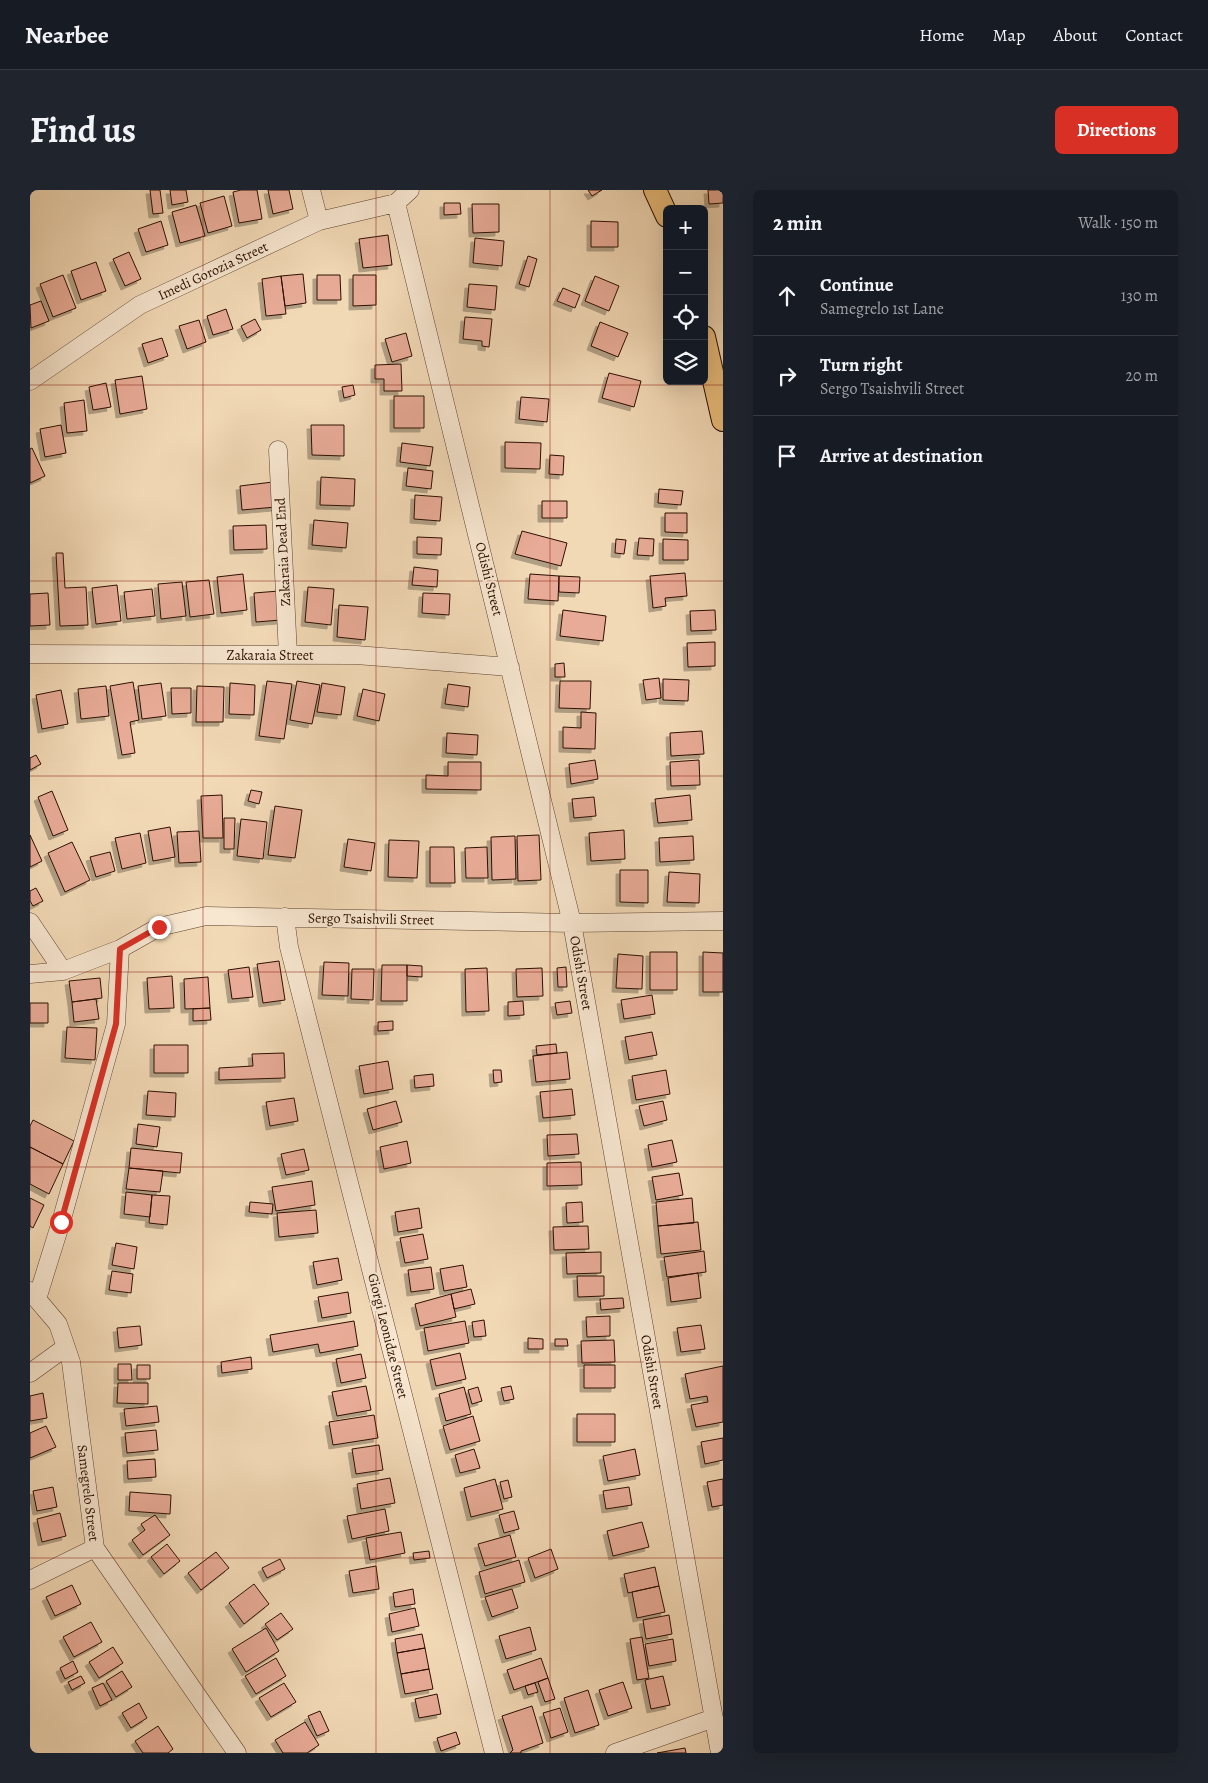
<!DOCTYPE html>
<meta charset="utf-8">
<style>
:root{--surface:#171b24;--page:#20242c;--text:#f1f3f6;--muted:#9ea1a6;--line:#363941;--accent:#d93025}
body{margin:0;font-family:Alegreya,serif;background:var(--page);color:var(--text)}
.controls{position:absolute;right:15px;top:15px;display:grid;overflow:hidden;border-radius:8px;box-shadow:0 5px 20px #0002}
.controls button{width:45px;height:45px;display:grid;place-items:center;padding:0;border:0;border-bottom:1px solid var(--line);background:var(--surface);color:var(--text);font:25px sans-serif}
.stop{position:absolute;width:15px;height:15px;margin:-11px;border:4px solid #d93025;border-radius:50%;background:#fff}
.stop.end{background:#d93025;border-color:#fff;box-shadow:0 1px 5px #0008}
.list{margin:0;padding:0;list-style:none}
h2{display:flex;justify-content:space-between;align-items:center;height:65px;margin:0;padding:0 20px;font-size:21px}
h2 small{font-size:16px;font-weight:400;color:var(--muted)}
.list li{display:grid;grid-template-columns:32px 1fr auto;gap:15px;align-items:center;box-sizing:border-box;height:80px;padding:0 20px;border-top:1px solid var(--line)}
.list b{display:block;font-size:19px;white-space:nowrap}
.list p{margin:0;font-size:16px;white-space:nowrap;color:var(--muted)}
.list em{font-size:16px;font-style:normal;color:var(--muted)}
.icon{flex:none;width:28px;height:28px;fill:none;stroke:currentColor;stroke-width:2;stroke-linecap:round;stroke-linejoin:round}
.map{position:relative;flex:none;width:693px;height:1563px;overflow:hidden;border-radius:8px}
header{display:flex;align-items:center;gap:30px;box-sizing:border-box;height:70px;padding:0 25px;background:var(--surface);border-bottom:1px solid var(--line)}
header strong{font-size:24px}
nav{display:flex;gap:28px;margin-inline-start:auto;font-size:18px}
.intro{display:flex;align-items:center;justify-content:space-between;box-sizing:border-box;height:120px;padding:0 30px}
h1{margin:0;font-size:35px}
.button{padding:12px 22px;border-radius:8px;background:var(--accent);color:#fff;font-size:18px;font-weight:700}
main{display:flex;gap:30px;padding:0 30px}
aside{flex:1;background:var(--surface);border-radius:8px;box-shadow:0 5px 20px #0002}
.map>svg:first-child{display:block}
.building{fill:#e8ab97;stroke:#2c0f00;filter:url(#shadow)}
.lines{fill:none;stroke-linecap:round;stroke-linejoin:round}
.minor-casing{stroke:#5e422e;stroke-width:19}
.major-casing{stroke:#2c0f00;stroke-width:24}
.minor{stroke:#f7e6d0;stroke-width:18}
.major{stroke:#e9bc7b;stroke-width:22}
.route{stroke:#d93025;stroke-width:6}
.grid{fill:none;stroke:#8f2418;stroke-width:1;stroke-opacity:0.55}
.labels{text-anchor:middle;dominant-baseline:central;stroke-width:4;stroke-linejoin:round;paint-order:stroke}
.street-label{font-size:14px;fill:#2c0f00;stroke:#f7e6d0}
</style>
<header>
<strong>Nearbee</strong>
<nav><a>Home</a><a>Map</a><a>About</a><a>Contact</a></nav>
</header>
<div class="intro"><h1>Find us</h1><a class="button">Directions</a></div>
<main>
<div class="map">
<svg width="693" height="1563" viewBox="0 0 693 1563">
<defs>
<filter id="shadow"><feDropShadow dx="-4" dy="4" stdDeviation="0" flood-color="#0004"/></filter>
</defs>
<rect width="100%" height="100%" fill="#f2d9b6"/>
<filter id="stains"><feTurbulence type="fractalNoise" baseFrequency=".004" numOctaves="4"/><feColorMatrix values="0 0 0 0 .2 0 0 0 0 .09 0 0 0 0 .02 0 0 0 .5 -.17"/></filter>
<radialGradient id="worn" r=".72"><stop offset=".6" stop-color="#630" stop-opacity="0"/><stop offset="1" stop-color="#630" stop-opacity=".3"/></radialGradient>
<!-- building -->
<path class="building" d="M120,0H130L133,23L123,24Z
M140,0H156L158,12L142,15Z
M211,0H227L232,29L209,33L203,2Z
M238,0H259L263,19L243,24Z
M558,0H572L562,6Z
M678,0H693V13L679,14Z
M194,6L202,36L178,43L170,13Z
M414,13H430L431,24L414,25Z
M442,14H469V42L443,43Z
M166,15L175,46L150,53L142,22Z
M131,31L138,55L116,62L108,39Z
M561,31L588,32V57H561Z
M358,45L362,75L333,78L329,49Z
M445,48L474,51L472,76L443,73Z
M99,62L111,89L95,96L83,69Z
M498,66L507,69L499,97L489,94Z
M66,72L76,101L51,110L41,81Z
M273,84L276,113L255,116L251,86Z
M33,85L46,118L23,127L10,94Z
M287,85H310L311,110H287Z
M323,85H346V115L323,116Z
M251,86L256,124L236,126L232,89Z
M565,86L589,96L579,121L555,111Z
M439,94L467,96L465,120L437,117Z
M533,98L550,105L545,118L527,111Z
M11,111L19,131L1,138L0,115Z
M196,119L203,139L183,145L177,126Z
M435,127L462,129L459,157L452,156V151L433,149Z
M225,129L231,140L217,148L211,136Z
M169,130L176,152L157,159L149,136Z
M570,132L598,143L588,167L561,156Z
M376,143L382,166L362,172L355,149Z
M132,148L138,166L118,173L112,154Z
M371,174L372,201H354V189H345V175Z
M579,183L611,191L604,217L572,208Z
M112,186L117,219L90,224L85,190Z
M76,193L81,217L63,220L59,197Z
M323,195L325,205L314,208L312,197Z
M364,206H394V238H364Z
M491,207L519,209L517,232L489,229Z
M54,210L57,241L37,243L34,213Z
M31,235L36,263L15,267L10,239Z
M281,235H314V266L282,265Z
M475,252L511,253L510,279L475,278Z
M372,253L403,257L400,276L370,272Z
M2,258L15,286L0,293V259Z
M520,265L534,266L533,285L519,284Z
M378,278L403,281L401,299L376,296Z
M291,287L325,289L324,316L290,315Z
M243,292L246,317L212,320L210,296Z
M629,299L653,301L651,315L628,313Z
M385,305L412,307L410,331L384,329Z
M512,311H537V328H512Z
M635,323H657V343L635,342Z
M284,330L318,333L316,358L282,355Z
M236,335L237,359L204,360L203,336Z
M492,341L537,353L531,376L485,364Z
M387,347L412,348L411,365L387,364Z
M609,348L624,349L623,366L607,365Z
M586,349L596,350L594,364L585,363Z
M633,349L658,350V370H633Z
M26,363H33L35,398L56,397L58,435L30,436Z
M384,377L408,380L407,397L382,395Z
M655,383L657,406L635,408L636,416L623,418L620,386Z
M213,384L217,420L191,423L187,387Z
M500,384L529,386L528,411L498,409Z
M529,386L550,387L549,403L529,402Z
M179,390L184,424L160,427L156,392Z
M152,392L156,426L131,429L128,394Z
M87,395L91,431L66,434L62,398Z
M278,397L304,399L301,435L275,432Z
M122,399L125,426L97,429L94,402Z
M249,401L251,430L226,432L224,403Z
M18,403L20,435L0,436V404Z
M393,403L420,404L419,425L392,423Z
M309,415L338,417L335,450L307,447Z
M533,420L576,426L573,451L530,446Z
M685,420L686,440L661,441L660,421Z
M685,452V476L658,477L657,453Z
M534,473L535,487H525V474Z
M629,488L631,508L616,510L613,490Z
M633,489L659,490L658,511L633,510Z
M237,491L262,494L254,549L229,546Z
M267,491L290,495L282,534L260,530Z
M530,491H561L560,519L529,518Z
M103,492L109,530L100,532L105,563L92,565L80,496Z
M131,493L136,526L112,529L108,496Z
M200,493L225,495L224,525L199,524Z
M292,493L315,497L311,525L287,522Z
M418,494L440,497L438,517L415,514Z
M76,496L79,526L51,529L48,499Z
M167,496L194,497L193,532H166Z
M141,498H161V523L142,524Z
M333,499L355,504L349,531L327,526Z
M31,500L38,534L12,539L6,505Z
M551,522L566,523L565,559L533,558V537L551,538Z
M672,541L674,564L641,566L640,543Z
M417,543L448,545L447,565L416,563Z
M6,565L11,574L0,580V568Z
M565,570L568,589L541,594L539,574Z
M669,570L670,595L641,596L640,572Z
M418,572H451V600L396,599V585L418,586Z
M221,600L232,602L229,614L218,611Z
M22,601L38,640L23,646L8,607Z
M192,605L193,648H173L171,606Z
M660,605L662,630L628,633L625,609Z
M564,607L566,626L544,628L542,609Z
M245,616L272,620L265,668L238,665Z
M194,628H205L204,659H194Z
M211,629L237,632L233,669L207,666Z
M140,637L145,667L123,671L118,641Z
M594,640L595,669L561,671L559,643Z
M169,641L171,672L149,673L147,642Z
M110,643L116,673L92,679L85,648Z
M0,645L12,671L0,677Z
M509,645L511,690L488,691L487,646Z
M485,646L486,689L462,690L461,647Z
M663,646L664,670L630,672L629,648Z
M318,649L345,653L341,681L314,677Z
M359,650L389,651L387,688L358,687Z
M42,652L60,690L35,702L18,663Z
M400,657H424L425,693H400Z
M457,657L458,688H436L435,658Z
M80,662L85,681L66,687L60,667Z
M590,680H618V713L590,712Z
M639,682L670,684L669,713L637,712Z
M6,698L13,711L3,716L0,711V701Z
M620,762H647V800H620Z
M673,762L693,763V802H673Z
M588,764L613,766L612,799L586,798Z
M249,771L255,810L233,813L227,774Z
M294,772L319,773L318,806L292,805Z
M352,775H377V811H351Z
M377,775L392,776V787L377,786Z
M219,777L223,807L202,809L198,780Z
M536,777L537,797H528L527,778Z
M457,778L459,821L436,822L435,779Z
M512,778L513,806L487,807L486,779Z
M322,779H344L343,810L321,809Z
M142,786L144,818L119,819L117,788Z
M178,787L180,818L155,819L154,789Z
M70,788L72,808L42,812L39,791Z
M622,805L625,824L594,829L591,810Z
M66,809L69,829L44,832L42,812Z
M493,811L494,825L478,826V812Z
M540,811L542,823L527,825L525,813Z
M0,813H18V833H0Z
M180,818L181,830L163,831V819Z
M363,831V840L348,841V832Z
M37,837L67,838L65,870L35,868Z
M622,842L627,865L599,870L595,847Z
M526,854L527,863L507,865L506,856Z
M124,855H158V883H124Z
M537,862L540,889L506,892L503,866Z
M254,863L255,888L189,890V878L223,876L222,864Z
M358,871L363,899L334,904L329,876Z
M463,880H471L472,892L464,893Z
M636,880L640,904L606,910L602,886Z
M403,884L404,896L385,898L384,886Z
M542,899L545,925L513,928L510,902Z
M118,901L146,903L145,927L116,925Z
M264,908L268,931L240,936L236,912Z
M366,911L372,932L343,940L337,919Z
M633,911L637,930L614,936L609,916Z
M3,930L44,951L33,974L0,957V936Z
M108,934L130,937L127,957L106,954Z
M547,944L549,964L518,966L517,945Z
M642,950L647,972L622,977L618,955Z
M377,951L381,973L354,979L350,957Z
M0,957L33,974L19,1004L0,994Z
M101,958L152,963L150,983L99,978Z
M274,959L279,980L256,985L251,964Z
M551,972L552,995L517,996V973Z
M99,978L133,981L130,1002L96,999Z
M649,983L653,1005L626,1010L622,987Z
M282,991L285,1015L246,1021L242,997Z
M96,1002L122,1005L120,1027L94,1024Z
M122,1005L140,1006L137,1035L119,1033Z
M0,1008L14,1015L3,1038L0,1036Z
M662,1008L664,1033L628,1036L626,1012Z
M220,1012L243,1014L242,1024L219,1022Z
M552,1012L553,1032L537,1033L536,1013Z
M389,1018L392,1038L368,1042L365,1022Z
M286,1020L288,1043L249,1047L247,1023Z
M668,1032L671,1060L631,1064L628,1036Z
M558,1036L559,1059L524,1060L523,1037Z
M393,1044L398,1069L375,1073L370,1048Z
M86,1053L107,1057L104,1079L82,1075Z
M674,1061L676,1082L637,1087L634,1067Z
M571,1062V1083L537,1084L536,1063Z
M308,1068L312,1090L287,1095L283,1072Z
M433,1075L437,1097L414,1101L410,1079Z
M401,1077L404,1099L381,1102L378,1080Z
M82,1081L103,1084L101,1103L79,1100Z
M668,1083L671,1108L641,1112L638,1088Z
M547,1086H574V1106L548,1107Z
M441,1099L445,1114L424,1119L421,1104Z
M318,1102L321,1123L292,1128L288,1107Z
M421,1104L426,1127L390,1136L385,1114Z
M593,1108L594,1118L571,1120L570,1109Z
M580,1126V1146L557,1147L556,1127Z
M454,1130L456,1146L444,1147L442,1132Z
M324,1131L328,1156L290,1163L288,1154L243,1162L240,1145Z
M435,1131L439,1153L398,1161L394,1138Z
M671,1135L675,1159L651,1162L647,1138Z
M110,1136L112,1155L89,1158L87,1138Z
M498,1148L513,1149V1159H498Z
M525,1149H537L538,1156H525Z
M584,1150L585,1172L552,1173L551,1151Z
M430,1163L436,1189L406,1196L400,1170Z
M331,1164L336,1188L311,1193L306,1169Z
M221,1167L222,1179L192,1183L191,1172Z
M88,1174H101L102,1190H88Z
M107,1175H120V1189H107Z
M554,1175H585V1198H554Z
M693,1176V1232L666,1237L661,1215L678,1212L677,1206L660,1209L655,1184Z
M88,1193H118V1214L87,1213Z
M336,1196L341,1220L307,1226L302,1202Z
M481,1196L484,1209L474,1211L471,1198Z
M434,1197L441,1224L416,1231L409,1204Z
M448,1197L452,1211L442,1214L438,1200Z
M13,1203L17,1228L0,1231V1206Z
M127,1216L129,1232L96,1236L94,1219Z
M547,1224H585V1252H547Z
M344,1225L348,1248L303,1255L299,1232Z
M443,1226L450,1251L420,1260L413,1236Z
M16,1236L26,1257L0,1268V1243Z
M126,1240L128,1260L97,1263L95,1243Z
M693,1248V1270L675,1274L671,1252Z
M349,1255L353,1280L326,1284L322,1259Z
M444,1259L450,1278L430,1283L425,1265Z
M605,1259L610,1285L578,1291L573,1266Z
M125,1269L126,1287L98,1289L97,1271Z
M360,1288L365,1313L331,1319L327,1294Z
M465,1289L473,1319L441,1327L434,1298Z
M693,1289V1315L682,1317L677,1292Z
M478,1290L482,1307L474,1309L470,1292Z
M23,1297L27,1317L7,1321L3,1301Z
M599,1297L602,1315L576,1319L573,1301Z
M100,1302L141,1305L140,1324L99,1321Z
M355,1319L359,1341L322,1349L317,1326Z
M484,1321L489,1339L474,1343L469,1325Z
M30,1323L36,1346L12,1352L7,1329Z
M125,1325L140,1345L113,1365L102,1350L115,1340L111,1334Z
M612,1332L619,1357L583,1366L577,1341Z
M371,1342L375,1363L340,1370L336,1348Z
M480,1345L486,1367L455,1376L448,1354Z
M137,1354L150,1371L134,1384L121,1367Z
M521,1359L528,1379L505,1388L498,1368Z
M399,1361L400,1368L384,1370L383,1363Z
M186,1362L199,1378L171,1400L158,1383Z
M250,1369L255,1379L237,1388L232,1378Z
M489,1370L495,1392L455,1404L449,1382Z
M346,1376L349,1399L323,1403L319,1381Z
M625,1377L629,1396L598,1403L594,1384Z
M224,1394L239,1414L214,1434L199,1413Z
M42,1395L51,1414L25,1426L16,1407Z
M629,1396L635,1422L607,1428L602,1402Z
M383,1399L385,1414L365,1417L363,1403Z
M482,1399L488,1418L462,1427L455,1407Z
M385,1418L389,1436L362,1442L359,1424Z
M251,1423L263,1439L247,1450L235,1434Z
M639,1425L642,1444L616,1449L613,1430Z
M61,1432L72,1452L44,1467L33,1447Z
M500,1437L506,1460L476,1469L469,1446Z
M236,1438L249,1461L216,1482L202,1459Z
M392,1444L395,1458L367,1463L365,1449Z
M612,1447L619,1488L607,1490L600,1449Z
M643,1449L646,1471L619,1476L615,1454Z
M83,1457L93,1473L69,1488L59,1472Z
M395,1458L399,1479L371,1484L367,1463Z
M246,1468L256,1486L226,1504L215,1486Z
M511,1468L518,1488L484,1500L477,1480Z
M43,1471L48,1482L35,1489L30,1478Z
M399,1479L403,1499L375,1504L371,1484Z
M92,1481L102,1497L86,1507L76,1491Z
M51,1486L55,1493L42,1500L38,1492Z
M633,1486L640,1515L621,1519L615,1490Z
M518,1488L525,1509L515,1512L508,1492Z
M593,1492L602,1518L578,1526L569,1500Z
M73,1493L82,1510L70,1516L62,1498Z
M254,1493L266,1512L241,1527L229,1508Z
M505,1493L508,1502L498,1505L495,1496Z
M558,1500L569,1535L545,1543L534,1508Z
M407,1504L411,1524L389,1528L385,1509Z
M109,1513L117,1528L101,1538L92,1523Z
M502,1516L513,1553L491,1561V1563H480L483,1560L472,1526Z
M530,1518L538,1542L521,1548L513,1523Z
M290,1521L299,1541L287,1546L278,1526Z
M275,1532L289,1555L277,1563H253L245,1550Z
M128,1536L143,1559L138,1563H113L105,1551Z
M426,1542L430,1554L411,1561L407,1548Z
M655,1558L656,1563H627Z"/>
<g class="lines">
<defs>
<path id="minor" d="M281,0L289,31
M366,13L542,733L690,1563
M0,191L110,115L289,31L366,13L380,0
M248,260L258,465
M0,464L326,465L480,477
M255,727L259,757L464,1563
M0,732L33,781
M0,784L33,781L90,759L129,737L176,726L542,733L693,731
M0,1101L28,1134L41,1172L65,1358L207,1563
M7,1109L31,1032L86,834L90,759
M0,1183L36,1157
M0,1390L65,1358
M585,1563L684,1528"/>
<path id="major" d="M625,0L637,26
M674,147L693,230"/>
</defs>
<!-- minor casing -->
<use href="#minor" class="minor-casing"/>
<!-- major casing -->
<use href="#major" class="major-casing"/>
<!-- minor -->
<use href="#minor" class="minor"/>
<!-- major -->
<use href="#major" class="major"/>
</g>
<g class="lines">
<!-- route -->
<path class="route" d="M31,1032L86,834L90,759L129,737"/>
</g>
<!-- grid -->
<path class="grid" d="M173,0V1563M346,0V1563M520,0V1563M0,195H693M0,391H693M0,586H693M0,782H693M0,977H693M0,1172H693M0,1368H693"/>
<g class="labels">
<!-- street labels -->
<g class="street-label">
<text transform="translate(183 81) rotate(-25)">Imedi Gorozia Street</text>
<text transform="translate(253 362) rotate(-93)">Zakaraia Dead End</text>
<text transform="translate(459 389) rotate(76)">Odishi Street</text>
<text x="240" y="465">Zakaraia Street</text>
<text transform="translate(341 729) rotate(1)">Sergo Tsaishvili Street</text>
<text transform="translate(551 783) rotate(80)">Odishi Street</text>
<text transform="translate(358 1146) rotate(76)">Giorgi Leonidze Street</text>
<text transform="translate(622 1182) rotate(80)">Odishi Street</text>
<text transform="translate(58 1303) rotate(83)">Samegrelo Street</text>
</g>
</g>
<rect width="100%" height="100%" filter="url(#stains)"/>
<rect width="100%" height="100%" fill="url(#worn)"/>
</svg>
<div class="controls">
<button>+</button>
<button>−</button>
<button><svg class="icon" aria-label="locate" viewBox="0 0 24 24"><circle cx="12" cy="12" r="6"/><path d="M12 2v4M12 18v4M2 12h4M18 12h4"/></svg></button>
<button><svg class="icon" aria-label="layers" viewBox="0 0 24 24"><path d="M12 4l9 5-9 5-9-5zM3 14l9 5 9-5"/></svg></button>
</div>
<div class="stop" style="left:31px;top:1032px"></div>
<div class="stop end" style="left:129px;top:737px"></div>
</div>
<aside>
<h2>2 min<small>Walk · 150 m</small></h2>
<ul class="list">
<li><svg class="icon" aria-label="ahead" viewBox="0 0 24 24"><path d="M12 20V5M6 11l6-6 6 6"/></svg><div><b>Continue</b><p>Samegrelo 1st Lane</p></div><em>130 m</em></li>
<li><svg class="icon" aria-label="right" viewBox="0 0 24 24"><path d="M7 20v-9h11M14 6l5 5-5 5"/></svg><div><b>Turn right</b><p>Sergo Tsaishvili Street</p></div><em>20 m</em></li>
<li><svg class="icon" aria-label="arrive" viewBox="0 0 24 24"><path d="M6 21V4h12l-3 4 3 4H6"/></svg><div><b>Arrive at destination</b></div></li>
</ul>
</aside>
</main>
